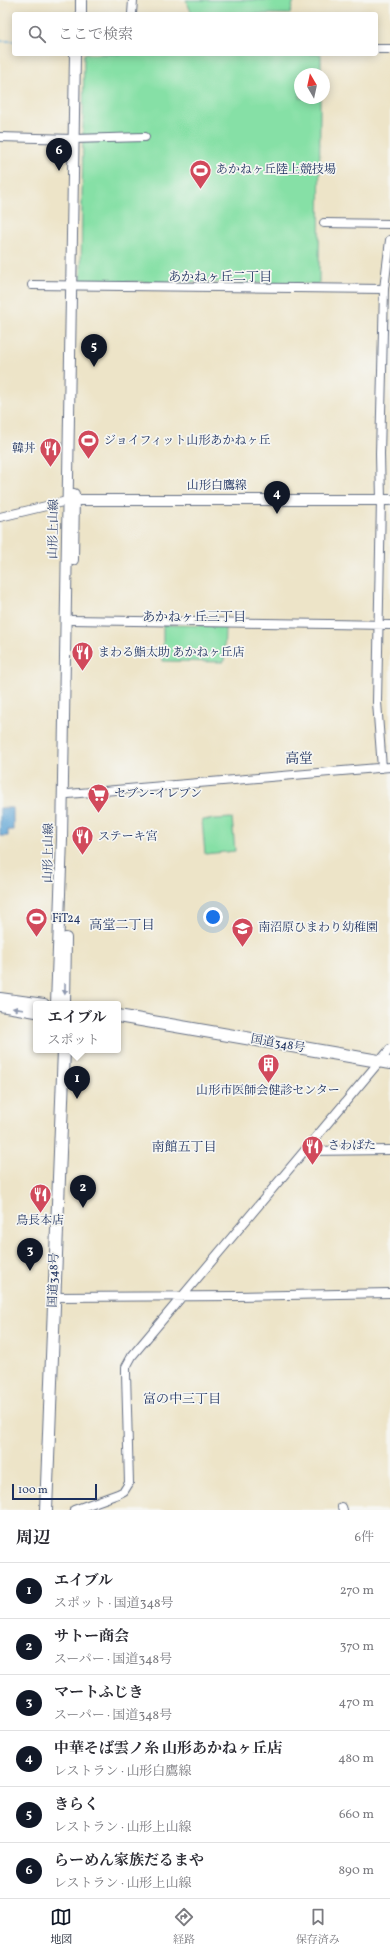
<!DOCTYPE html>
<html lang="ja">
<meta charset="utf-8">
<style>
:root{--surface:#fff;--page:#f7f7f7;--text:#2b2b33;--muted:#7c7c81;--line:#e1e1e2;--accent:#111827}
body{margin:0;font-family:Vollkorn,"Noto Serif JP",serif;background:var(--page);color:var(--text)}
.compass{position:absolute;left:294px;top:68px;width:36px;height:36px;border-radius:50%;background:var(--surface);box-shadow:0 2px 10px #0003;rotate:351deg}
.scale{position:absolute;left:12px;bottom:10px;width:85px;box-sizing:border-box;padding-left:4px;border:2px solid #1b2f5e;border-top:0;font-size:11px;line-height:14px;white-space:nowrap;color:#1b2f5e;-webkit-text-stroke:3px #f6f6f2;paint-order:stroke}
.you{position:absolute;left:213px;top:917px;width:14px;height:14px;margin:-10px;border:3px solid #fff;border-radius:50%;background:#1a73e8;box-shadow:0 0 0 6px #1a73e833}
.badge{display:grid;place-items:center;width:26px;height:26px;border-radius:50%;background:var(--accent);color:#fff;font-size:13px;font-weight:700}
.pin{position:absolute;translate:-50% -33px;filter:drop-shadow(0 1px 2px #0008)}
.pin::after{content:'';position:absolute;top:21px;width:14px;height:12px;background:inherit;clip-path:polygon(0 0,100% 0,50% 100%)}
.popup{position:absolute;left:33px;top:1001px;width:88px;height:52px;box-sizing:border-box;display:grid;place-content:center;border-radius:4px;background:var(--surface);filter:drop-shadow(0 1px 3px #0005);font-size:13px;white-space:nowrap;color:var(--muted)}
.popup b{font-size:15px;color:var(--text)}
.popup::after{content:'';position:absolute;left:50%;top:100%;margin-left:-8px;border:8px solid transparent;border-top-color:var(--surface)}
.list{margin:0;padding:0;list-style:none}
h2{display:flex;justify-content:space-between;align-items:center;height:52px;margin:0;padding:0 16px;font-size:17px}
h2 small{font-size:13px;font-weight:400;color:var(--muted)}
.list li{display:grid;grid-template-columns:26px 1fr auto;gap:12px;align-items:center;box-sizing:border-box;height:56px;padding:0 16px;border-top:1px solid var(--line)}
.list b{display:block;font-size:15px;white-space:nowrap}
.list p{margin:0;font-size:13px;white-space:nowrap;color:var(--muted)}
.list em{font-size:13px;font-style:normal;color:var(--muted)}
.icon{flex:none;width:22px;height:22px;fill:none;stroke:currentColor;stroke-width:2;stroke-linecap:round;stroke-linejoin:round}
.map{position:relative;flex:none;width:390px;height:1510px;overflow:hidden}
.search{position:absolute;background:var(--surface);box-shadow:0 2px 10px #0003;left:12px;right:12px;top:12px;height:44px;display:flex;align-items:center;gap:10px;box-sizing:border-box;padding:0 14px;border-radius:4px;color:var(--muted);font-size:15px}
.sheet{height:388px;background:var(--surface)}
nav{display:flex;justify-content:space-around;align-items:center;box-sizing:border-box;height:56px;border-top:1px solid var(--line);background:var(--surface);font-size:11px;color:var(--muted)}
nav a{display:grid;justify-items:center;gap:2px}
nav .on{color:var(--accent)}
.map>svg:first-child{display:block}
.green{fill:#86e0a6;stroke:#508882}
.water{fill:#61a6d6;stroke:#3e6a9a}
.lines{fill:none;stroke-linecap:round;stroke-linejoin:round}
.stream{stroke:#61a6d6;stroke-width:1.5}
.minor-casing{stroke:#646e83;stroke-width:10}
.major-casing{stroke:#646e83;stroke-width:12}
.highway-casing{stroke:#646e83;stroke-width:14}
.minor{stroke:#fff;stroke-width:8}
.major{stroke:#fff;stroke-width:10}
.highway{stroke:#fff;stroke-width:12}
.oneway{fill:#8d97ae}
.labels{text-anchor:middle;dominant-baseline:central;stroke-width:3.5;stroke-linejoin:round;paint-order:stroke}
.poi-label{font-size:12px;fill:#1b2f5e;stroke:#f6f6f2;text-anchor:start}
.street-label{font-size:12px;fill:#1b2f5e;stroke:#f6f6f2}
.neighbourhood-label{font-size:13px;fill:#1b2f5e;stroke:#f6f6f2}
.quarter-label{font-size:14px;fill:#1b2f5e;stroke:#f6f6f2}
</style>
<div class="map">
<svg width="390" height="1510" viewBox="0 0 390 1510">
<rect width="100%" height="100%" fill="#f6f6f2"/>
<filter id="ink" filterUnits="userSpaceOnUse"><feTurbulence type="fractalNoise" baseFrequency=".025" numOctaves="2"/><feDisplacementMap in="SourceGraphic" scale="8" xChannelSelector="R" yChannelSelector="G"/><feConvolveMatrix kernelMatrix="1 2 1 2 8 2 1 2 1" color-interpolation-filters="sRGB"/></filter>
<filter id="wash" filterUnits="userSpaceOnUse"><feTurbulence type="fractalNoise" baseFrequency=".012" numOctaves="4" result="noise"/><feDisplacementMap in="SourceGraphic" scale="16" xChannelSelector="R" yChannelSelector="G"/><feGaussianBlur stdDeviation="0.9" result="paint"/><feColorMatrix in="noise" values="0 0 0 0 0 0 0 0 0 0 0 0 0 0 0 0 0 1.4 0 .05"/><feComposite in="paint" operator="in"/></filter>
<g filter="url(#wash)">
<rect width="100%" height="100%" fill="#ede4c8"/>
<!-- green -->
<path class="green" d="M186,0H294L290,14H192Z
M84,54H321V74H300V98H320L319,284L81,281Z
M163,625L225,626L224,662L163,661Z
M232,818L235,851L205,854L202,820Z"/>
<!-- water -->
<path class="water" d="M0,808H13V830H8V836H0Z"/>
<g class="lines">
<!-- stream -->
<path class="stream" d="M0,41H14"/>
</g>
</g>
<g filter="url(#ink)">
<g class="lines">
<defs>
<path id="minor" d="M132,14L133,0
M376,49H390
M0,137L73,139L145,137
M324,223L390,224
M32,285L384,289
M0,517L67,501
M71,620L390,625
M382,768L377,702L381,500L380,454L384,289L390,240
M68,794L390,767
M305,1151L390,1150
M54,1297L238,1296L390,1293
M342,1507L343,1510
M74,1510L118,1494L124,1491L129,1483L126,1373V1367L132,1356L390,1049"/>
<path id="major" d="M81,14V0
M69,500H390
M73,560L74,494
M0,998L44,1004
M56,1004L62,839L75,54
M65,1004L66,938
M0,1006L36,1012"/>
<path id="highway" d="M118,1016L390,1063
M46,1510L64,1050"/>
</defs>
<!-- minor casing -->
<use href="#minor" class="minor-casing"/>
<!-- major casing -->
<use href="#major" class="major-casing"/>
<!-- highway casing -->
<use href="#highway" class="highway-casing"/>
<!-- minor -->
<use href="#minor" class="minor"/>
<!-- major -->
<use href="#major" class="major"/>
<!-- highway -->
<use href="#highway" class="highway"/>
</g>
<!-- one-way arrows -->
<defs><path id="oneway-solid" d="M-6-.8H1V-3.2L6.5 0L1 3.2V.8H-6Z"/></defs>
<g class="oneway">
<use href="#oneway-solid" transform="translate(65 989) rotate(91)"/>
<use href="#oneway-solid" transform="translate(18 1009) rotate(-171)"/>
</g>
</g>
<!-- icons -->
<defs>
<symbol id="stadium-pin" viewBox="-11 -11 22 30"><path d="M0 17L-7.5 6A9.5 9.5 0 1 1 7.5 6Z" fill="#d1495b" stroke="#f6f6f2"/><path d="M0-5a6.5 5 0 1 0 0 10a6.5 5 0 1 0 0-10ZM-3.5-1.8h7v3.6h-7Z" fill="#fff"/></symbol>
<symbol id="restaurant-pin" viewBox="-11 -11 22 30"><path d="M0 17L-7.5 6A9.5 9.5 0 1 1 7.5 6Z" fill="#d1495b" stroke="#f6f6f2"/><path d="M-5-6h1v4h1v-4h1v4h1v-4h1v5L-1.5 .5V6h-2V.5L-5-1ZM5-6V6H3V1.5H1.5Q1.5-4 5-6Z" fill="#fff"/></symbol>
<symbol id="supermarket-pin" viewBox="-11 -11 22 30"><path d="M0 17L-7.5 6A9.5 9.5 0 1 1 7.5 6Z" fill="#d1495b" stroke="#f6f6f2"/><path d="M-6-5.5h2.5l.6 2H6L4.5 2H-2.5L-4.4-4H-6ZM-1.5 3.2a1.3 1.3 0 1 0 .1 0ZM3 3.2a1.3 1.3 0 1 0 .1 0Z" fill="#fff"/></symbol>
<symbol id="school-pin" viewBox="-11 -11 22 30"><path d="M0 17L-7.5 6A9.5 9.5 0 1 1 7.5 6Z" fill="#d1495b" stroke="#f6f6f2"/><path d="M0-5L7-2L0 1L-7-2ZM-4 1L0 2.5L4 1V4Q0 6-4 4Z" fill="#fff"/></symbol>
<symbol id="building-pin" viewBox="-11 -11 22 30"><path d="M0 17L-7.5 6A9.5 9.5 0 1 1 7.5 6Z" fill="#d1495b" stroke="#f6f6f2"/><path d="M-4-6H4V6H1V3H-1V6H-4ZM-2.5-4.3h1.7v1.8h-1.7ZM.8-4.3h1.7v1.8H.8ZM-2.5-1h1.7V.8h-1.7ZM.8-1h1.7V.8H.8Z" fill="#fff"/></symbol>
</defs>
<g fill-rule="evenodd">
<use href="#stadium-pin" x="188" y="158" width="25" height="34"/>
<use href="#stadium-pin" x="76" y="428" width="25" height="34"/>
<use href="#restaurant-pin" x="38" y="436" width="25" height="34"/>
<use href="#restaurant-pin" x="70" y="640" width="25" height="34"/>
<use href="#supermarket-pin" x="86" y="782" width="25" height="34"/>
<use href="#restaurant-pin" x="70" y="824" width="25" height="34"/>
<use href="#stadium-pin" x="24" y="906" width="25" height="34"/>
<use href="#school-pin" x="230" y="916" width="25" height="34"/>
<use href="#building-pin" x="256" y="1052" width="25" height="34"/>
<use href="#restaurant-pin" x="300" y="1134" width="25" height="34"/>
<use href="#restaurant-pin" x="28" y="1182" width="25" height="34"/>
</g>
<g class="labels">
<!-- poi labels -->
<g class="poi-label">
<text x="216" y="170">あかねヶ丘陸上競技場</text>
<text x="104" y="441">ジョイフィット山形あかねヶ丘</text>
<text x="36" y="449" text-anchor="end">韓丼</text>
<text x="98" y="653">まわる鮨太助 あかねヶ丘店</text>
<text x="114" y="794">セブン-イレブン</text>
<text x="98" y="837">ステーキ宮</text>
<text x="52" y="919">FiT24</text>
<text x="258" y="928">南沼原ひまわり幼稚園</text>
<text x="268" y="1091" text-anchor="middle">山形市医師会健診センター</text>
<text x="328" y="1146">さわばた</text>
<text x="40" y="1221" text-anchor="middle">鳥長本店</text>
</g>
<!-- street labels -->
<g class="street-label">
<text x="217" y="486">山形白鷹線</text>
<text transform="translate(54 529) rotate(-89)">山形上山線</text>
<text transform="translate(49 853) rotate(-89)">山形上山線</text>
<text transform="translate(278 1044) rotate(10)">国道348号</text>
<text transform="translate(54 1280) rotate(-88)">国道348号</text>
</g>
<!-- neighbourhood labels -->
<g class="neighbourhood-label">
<text x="220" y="278">あかねヶ丘二丁目</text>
<text x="194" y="618">あかねヶ丘三丁目</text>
<text x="122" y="926">高堂二丁目</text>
<text x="184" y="1148">南館五丁目</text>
<text x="182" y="1400">富の中三丁目</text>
</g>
<!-- quarter labels -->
<g class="quarter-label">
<text x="299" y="759">高堂</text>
</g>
</g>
</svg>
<svg class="compass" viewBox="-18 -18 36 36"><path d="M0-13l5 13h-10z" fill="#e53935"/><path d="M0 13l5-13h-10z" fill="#7c7c81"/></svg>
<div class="scale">100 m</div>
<div class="you"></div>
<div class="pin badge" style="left:77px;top:1099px">1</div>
<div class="popup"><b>エイブル</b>スポット</div>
<div class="pin badge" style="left:83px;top:1208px">2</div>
<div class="pin badge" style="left:30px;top:1271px">3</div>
<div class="pin badge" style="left:277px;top:514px">4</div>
<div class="pin badge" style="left:94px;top:367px">5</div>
<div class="pin badge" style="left:59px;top:171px">6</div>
<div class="search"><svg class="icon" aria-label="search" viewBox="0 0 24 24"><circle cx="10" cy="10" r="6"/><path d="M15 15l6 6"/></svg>ここで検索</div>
</div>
<section class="sheet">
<h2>周辺<small>6件</small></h2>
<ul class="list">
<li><span class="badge">1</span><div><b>エイブル</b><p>スポット · 国道348号</p></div><em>270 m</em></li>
<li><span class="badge">2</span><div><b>サトー商会</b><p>スーパー · 国道348号</p></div><em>370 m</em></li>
<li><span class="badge">3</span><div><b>マートふじき</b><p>スーパー · 国道348号</p></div><em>470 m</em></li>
<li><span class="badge">4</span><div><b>中華そば雲ノ糸 山形あかねヶ丘店</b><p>レストラン · 山形白鷹線</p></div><em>480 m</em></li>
<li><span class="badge">5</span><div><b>きらく</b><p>レストラン · 山形上山線</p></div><em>660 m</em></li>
<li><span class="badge">6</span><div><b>らーめん家族だるまや</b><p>レストラン · 山形上山線</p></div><em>890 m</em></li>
</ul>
</section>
<nav>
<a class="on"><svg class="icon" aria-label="map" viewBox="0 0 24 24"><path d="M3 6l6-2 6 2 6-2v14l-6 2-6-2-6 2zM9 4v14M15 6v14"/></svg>地図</a>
<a><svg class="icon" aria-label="directions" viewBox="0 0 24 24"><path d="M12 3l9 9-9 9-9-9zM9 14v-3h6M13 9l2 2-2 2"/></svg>経路</a>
<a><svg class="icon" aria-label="saved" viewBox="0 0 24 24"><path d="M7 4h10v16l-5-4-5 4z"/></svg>保存済み</a>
</nav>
